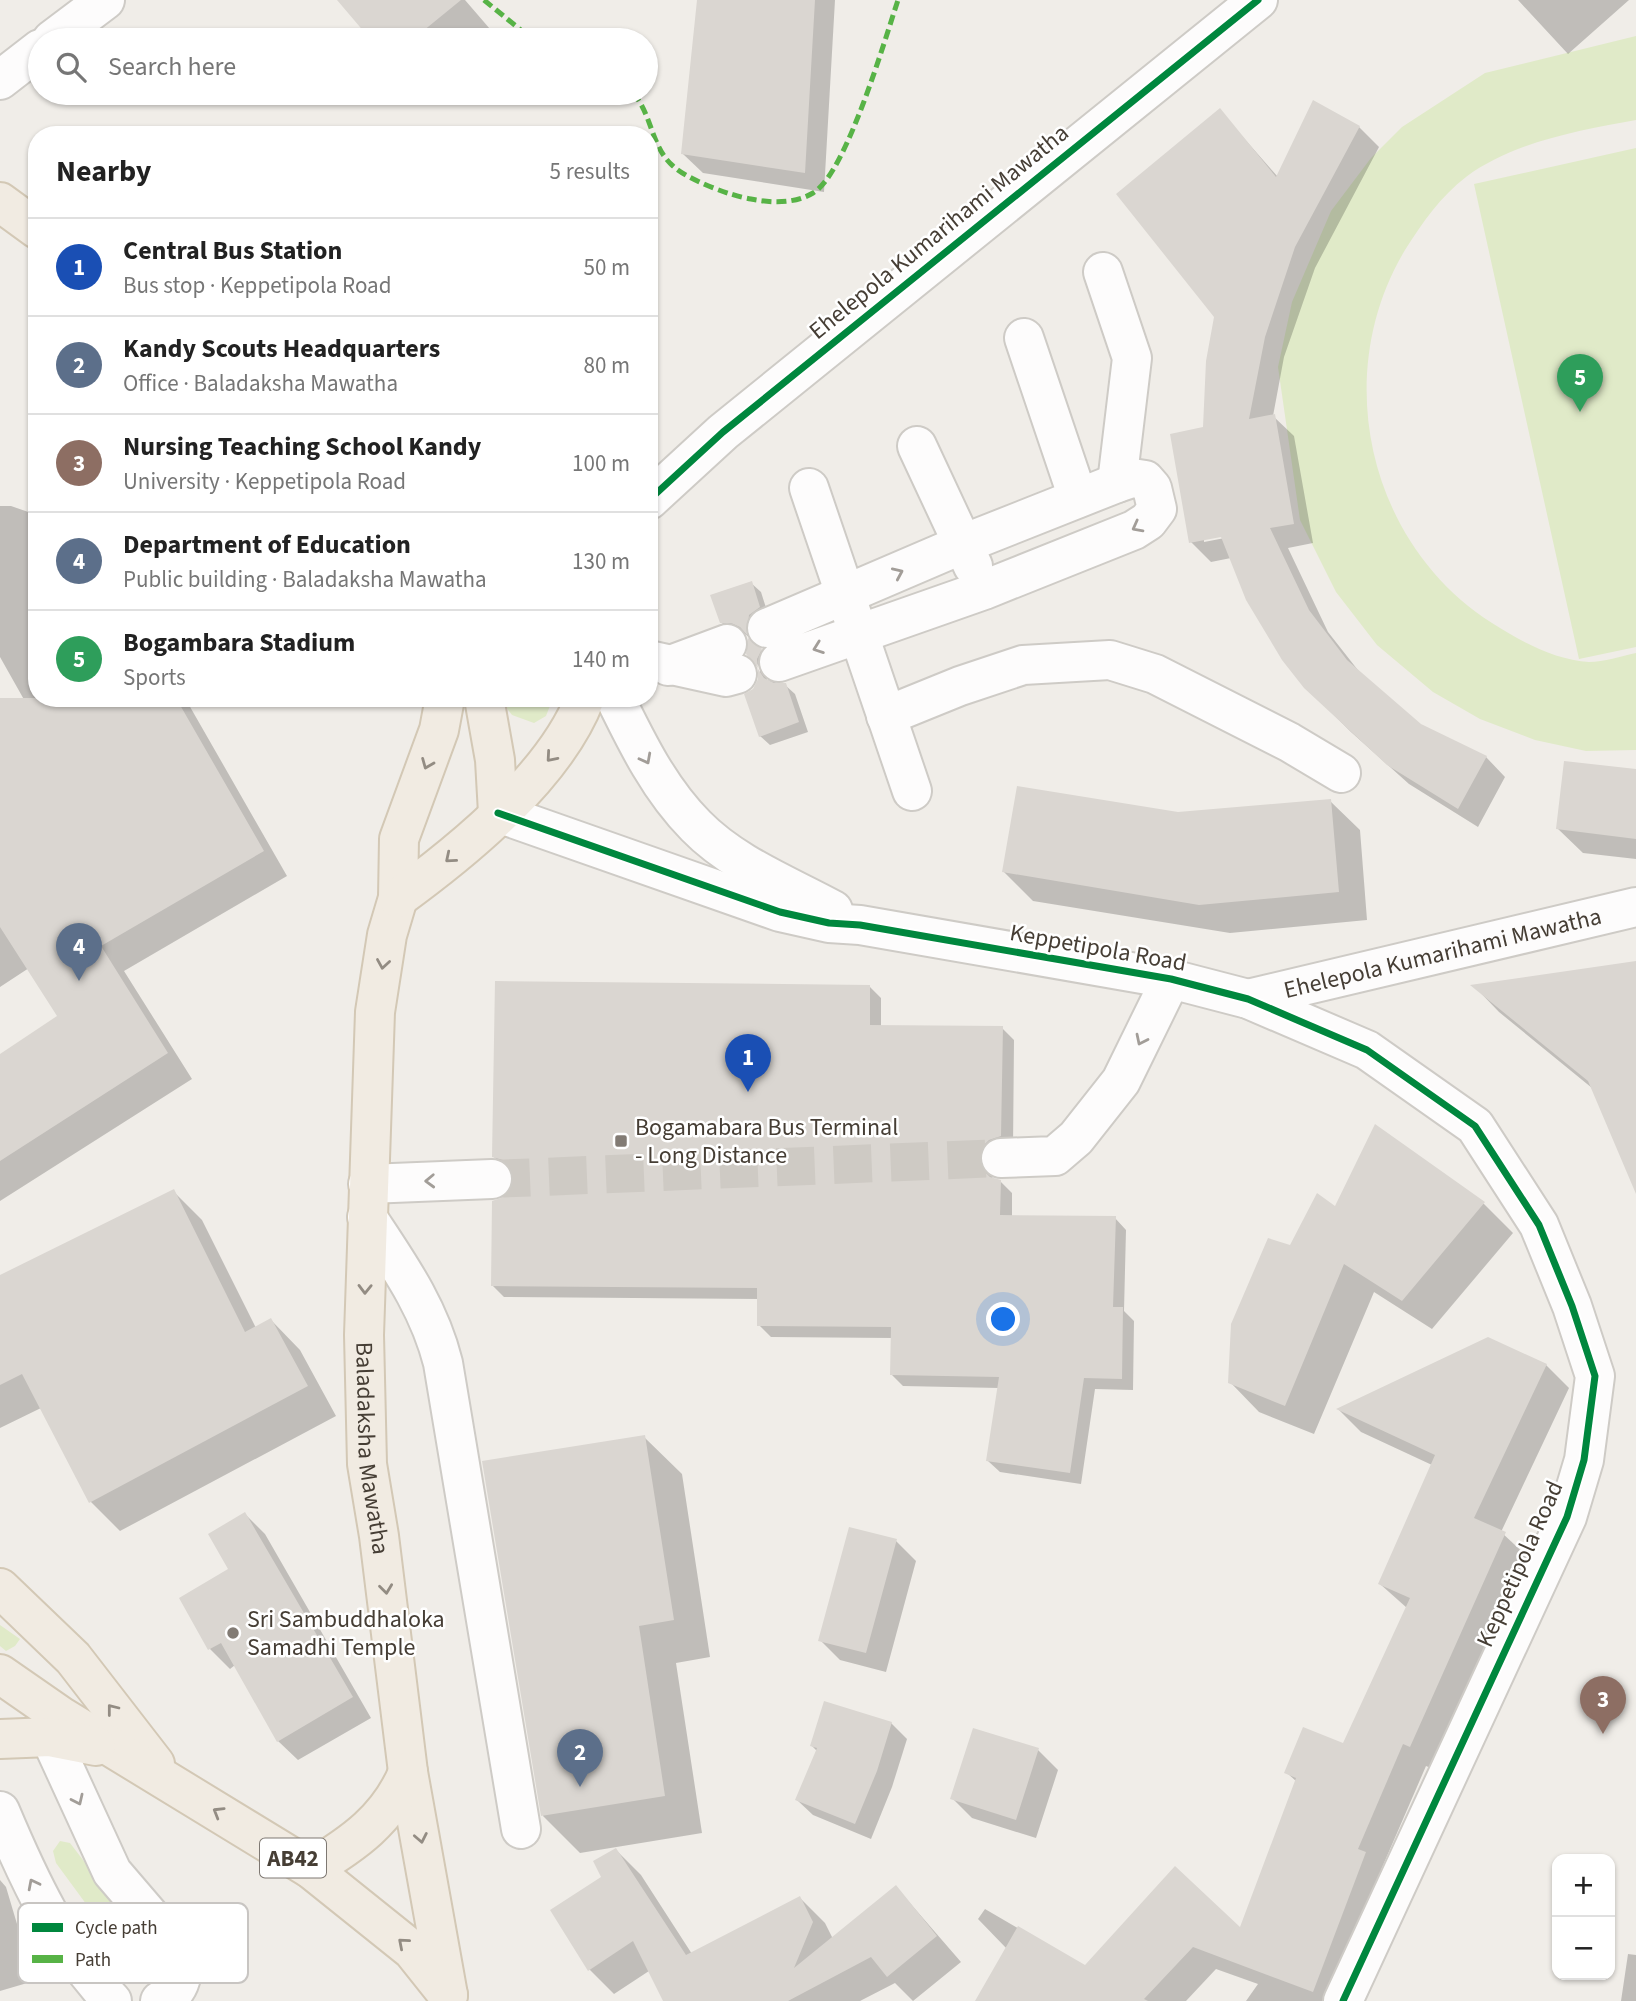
<!DOCTYPE html>
<meta charset="utf-8">
<style>
:root{--surface:#fff;--page:#f2f2f2;--text:#222;--muted:#767676;--line:#e0e0e0;--accent:#827b74}
body{margin:0;font-family:"Source Sans 3",sans-serif;background:var(--page);color:var(--text)}
.controls{position:absolute;right:21px;bottom:21px;display:grid;overflow:hidden;border-radius:14px;box-shadow:0 2px 5px #0004}
.controls button{width:63px;height:63px;display:grid;place-items:center;padding:0;border:0;border-bottom:2px solid var(--line);background:var(--surface);color:var(--text);font:35px sans-serif}
.you{position:absolute;left:1004px;top:1320px;width:24px;height:24px;margin:-18px;border:5px solid #fff;border-radius:50%;background:#1a73e8;box-shadow:0 0 0 10px #1a73e833}
.badge{display:grid;place-items:center;width:46px;height:46px;border-radius:50%;background:var(--accent);color:#fff;font-size:23px;font-weight:700}
.pin{position:absolute;translate:-50% -58px;filter:drop-shadow(0 2px 4px #0008)}
.pin::after{content:'';position:absolute;top:37px;width:24px;height:21px;background:inherit;clip-path:polygon(0 0,100% 0,50% 100%)}
.list{margin:0;padding:0;list-style:none}
h2{display:flex;justify-content:space-between;align-items:center;height:91px;margin:0;padding:0 28px;font-size:30px}
h2 small{font-size:23px;font-weight:400;color:var(--muted)}
.list li{display:grid;grid-template-columns:46px 1fr auto;gap:21px;align-items:center;box-sizing:border-box;height:98px;padding:0 28px;border-top:2px solid var(--line)}
.list b{display:block;font-size:26px;white-space:nowrap}
.list p{margin:0;font-size:23px;white-space:nowrap;color:var(--muted)}
.list em{font-size:23px;font-style:normal;color:var(--muted)}
.icon{flex:none;width:38px;height:38px;fill:none;stroke:currentColor;stroke-width:2;stroke-linecap:round;stroke-linejoin:round}
.map{position:relative;flex:none;width:1636px;height:2001px;overflow:hidden}
.search{position:absolute;background:var(--surface);box-shadow:0 2px 5px #0004;left:28px;top:28px;width:630px;height:77px;display:flex;align-items:center;gap:18px;box-sizing:border-box;padding:0 24px;border-radius:38px;color:var(--muted);font-size:26px}
.panel{position:absolute;background:var(--surface);box-shadow:0 2px 5px #0004;left:28px;top:126px;width:630px;height:581px;border-radius:28px}
.map>svg:first-child{display:block}
.green{fill:#e0eac8}
.shadow{fill:#0003;fill-rule:evenodd}
.building{fill:#dad6d1}
.lines{fill:none;stroke-linecap:round;stroke-linejoin:round}
.minor-tunnel{stroke:#cecac4;stroke-width:38;stroke-dasharray:38 19;stroke-linecap:butt}
.minor-casing{stroke:#cecbc6;stroke-width:42}
.major-casing{stroke:#d3c8b5;stroke-width:42}
.minor{stroke:#fdfcfc;stroke-width:38}
.major{stroke:#f1ebe2;stroke-width:38}
.quiet{stroke:#57b346;stroke-width:5;stroke-dasharray:10 5;stroke-linecap:butt}
.cycleway-casing{stroke:#fff;stroke-width:11}
.cycleway{stroke:#00873e;stroke-width:7}
.oneway{stroke:#a29d98}
.oneway2{stroke:#938c83}
.poi-dot{fill:#827b74;stroke:#fff;stroke-width:2.5}
.labels{text-anchor:middle;dominant-baseline:central;stroke-width:5;stroke-linejoin:round;paint-order:stroke}
.shield{fill:#fff;stroke:#7e7872;stroke-width:2}
.shield-label{font-size:23px;font-weight:bold;fill:#463e35}
.street-label{font-size:24px;fill:#463e35;stroke:#fff}
.poi-label{font-size:24px;fill:#463e35;stroke:#fff;text-anchor:start}
.key{fill:#fff;stroke:#c8c5c2;stroke-width:2}
.key-label{font-size:19px;fill:#463e35}
</style>
<div class="map">
<svg width="1636" height="2001" viewBox="0 0 1636 2001">
<rect width="100%" height="100%" fill="#f0ede8"/>
<!-- green -->
<path class="green" d="M1636,36V120C1580,130 1513,142 1466,177C1441,196 1422,223 1405,250C1330,375 1368,544 1492,623C1520,641 1555,660 1589,662C1604,662 1621,656 1636,653V750L1586,751L1535,740L1480,719L1433,692L1377,645L1336,592L1300,520L1278,367L1292,302L1331,211L1371,158L1402,127L1485,73Z
M1636,148V647L1579,659L1474,184Z
M499,698H553L546,716L534,723L512,715Z
M0,1625L20,1639L15,1646L6,1651L0,1646Z
M60,1841L70,1843L159,1959L161,1966L150,1980L139,1976L56,1863L53,1851Z"/>
<!-- shadow -->
<path class="shadow" d="M340,0H465L490,29L476,40H373Z
M698,0H835L824,192L703,173L683,154Z
M1518,0H1629L1568,54Z
M1220,111L1278,177L1359,127L1379,147L1315,268L1284,357L1273,416L1294,436L1313,543L1288,548L1328,632L1361,674L1420,725L1486,757L1505,777L1478,827L1409,784L1351,732L1330,711L1231,558L1211,562L1191,542L1216,316ZM1229,534L1230,537L1204,542V538Z
M0,506H11L37,515V698H185L287,876L124,971L192,1079L0,1201V1056L60,1016L29,968L0,987V732L31,712L0,657Z
M751,583L761,592L769,617L756,642L742,632H731L721,622Z
M761,650L770,660L766,669L767,680L785,685L795,694L808,732L770,745L760,736L754,690L760,679V667L747,654Z
M1636,771V859L1583,853L1557,828Z
M1330,801L1360,830L1367,920L1230,933L1033,901L1004,872L1178,814Z
M1636,963V1182L1592,1088L1499,1012L1474,986Z
M870,987L881,998V1027L1002,1028L1014,1040L1013,1148L990,1171L993,1179L1000,1181L1012,1193V1217L1115,1218L1126,1230L1124,1311L1134,1321L1133,1390L1095,1389L1081,1484L1000,1472L988,1461L999,1388L903,1386L892,1375V1338L771,1337L759,1325V1299L504,1297L492,1285L505,1199L513,1189L516,1179L513,1170L506,1168L494,1157Z
M1375,1127L1484,1204L1513,1233L1432,1329L1374,1292L1314,1434L1259,1412L1230,1382L1336,1208Z
M173,1191L202,1220L256,1328L271,1320L300,1350L336,1416L120,1531L91,1502L41,1408L0,1428V1277Z
M1546,1365L1569,1388L1501,1532L1528,1557L1433,1769L1426,1766L1381,1870L1388,1876L1341,2001H1246L1258,1984L1216,1969L1186,2001H977L1007,1949L978,1919L985,1909L1085,1967L1241,1930L1297,1782L1286,1772L1343,1746L1407,1608L1380,1584L1432,1465L1361,1432L1339,1410Z
M644,1437L682,1474L710,1657L676,1663L702,1833L580,1853L543,1816Z
M245,1514L265,1534L371,1718L298,1760L278,1741L235,1665L230,1669L210,1649Z
M896,1541L916,1561L886,1672L840,1660L820,1640Z
M891,1723L907,1739L892,1787L871,1839L813,1815L797,1800L817,1751L812,1746Z
M1038,1750L1058,1770L1036,1838L972,1818L952,1798Z
M616,1850L641,1875L692,1954L800,1898L825,1923L833,1939L896,1887L961,1962L913,2001L895,1983L860,2001H665L649,1971L614,1994L589,1969L603,1877Z
M0,1880L6,1887L34,1981L0,1991Z
M1628,1954L1636,1955V2001H1621Z"/>
<!-- building -->
<path class="building" d="M337,0H461L412,40H371Z
M697,0H815L805,173L681,154Z
M1313,100L1360,126L1295,247L1265,337L1249,419L1275,414L1294,524L1270,528L1309,610L1347,660L1421,724L1487,756L1458,809L1387,765L1304,688L1282,660L1246,600L1221,537L1189,543L1170,434L1203,427L1206,361L1214,317L1116,194L1220,108L1276,177Z
M752,581L760,607L749,615L747,635L740,627L731,623H720L710,595Z
M748,638L762,649L757,659L758,669L764,678L774,683H786L799,722L759,737L744,694L753,689L758,679V668L746,654Z
M0,698H176L264,851L101,946L168,1053L0,1161V1054L57,1016L0,927Z
M1564,761L1636,769V839L1556,829Z
M1017,786L1178,812L1331,799L1339,892L1199,905L1002,872Z
M1636,961V1194L1588,1081L1470,985Z
M495,981L870,985V1025L1003,1026L1001,1136L989,1140L981,1148L979,1158L983,1170L990,1177L1001,1180L1000,1215L1116,1216L1113,1307H1123L1122,1379L1084,1378L1070,1473L986,1461L999,1377L890,1375L891,1327L757,1326V1288L491,1286L492,1201L504,1197L512,1189L514,1179L510,1167L503,1160L492,1157Z
M1375,1124L1485,1202L1402,1301L1344,1264L1285,1406L1228,1383L1231,1324L1268,1238L1290,1245L1317,1193L1335,1206Z
M174,1189L245,1332L271,1318L308,1386L89,1503L22,1374L0,1385V1275Z
M1488,1337L1547,1364L1474,1518L1506,1532L1410,1747L1403,1744L1358,1849L1366,1852L1313,1992L1193,1947L1144,1999L1148,2001H975L1018,1926L1085,1965L1175,1866L1240,1927L1296,1778L1284,1773L1303,1727L1343,1743L1410,1598L1378,1584L1435,1455L1336,1409Z
M645,1435L674,1620L639,1626L665,1796L541,1816L482,1461Z
M245,1512L353,1697L277,1742L221,1643L208,1650L179,1598L228,1569L208,1534Z
M849,1527L897,1539L866,1653L818,1641Z
M824,1701L892,1722L877,1771L855,1824L795,1800L817,1748L810,1746Z
M973,1728L1039,1748L1016,1820L950,1799Z
M616,1848L686,1955L800,1896L813,1922L794,1968L896,1885L937,1936L887,1977L871,1957L788,2001H663L633,1941L588,1971L550,1910L601,1877L593,1861Z"/>
<g class="lines">
<!-- minor-tunnel -->
<path class="minor-tunnel" d="M492,1179L1001,1158"/>
<defs>
<g id="minor">
<path d="M52,40L105,0"/>
<path d="M0,80L40,49"/>
<path d="M1103,272L1132,358L1117,483"/>
<path d="M1024,338L1078,498"/>
<path d="M917,446L973,566"/>
<path d="M809,488L912,791"/>
<path d="M649,500L723,432L1258,0"/>
<path d="M767,628L963,544L1117,483L1132,478L1145,480L1152,488L1157,509L1148,521L1134,530L984,590L779,662"/>
<path d="M649,660L726,677L737,674"/>
<path d="M668,666L727,644"/>
<path d="M615,698C637,743 660,790 696,826C733,864 787,885 833,910"/>
<path d="M886,716L960,686L1023,665L1110,660L1155,674L1289,742L1341,773"/>
<path d="M498,813L780,912L829,923L860,925L1171,979L1248,999L1367,1050L1475,1126L1539,1225L1572,1306L1595,1376L1584,1460L1567,1517L1343,2001"/>
<path id="s1" d="M1248,999L1636,907"/>
<path d="M1001,1158L1055,1156L1076,1138L1121,1081L1171,979"/>
<path d="M368,1184L492,1179"/>
<path d="M367,1217C398,1264 429,1307 443,1363L521,1829"/>
<path d="M50,1737L112,1872L184,1956C183,1975 180,1994 160,2001"/>
<path d="M0,1811C29,1880 60,1947 112,2001"/>
</g>
<g id="major">
<path d="M0,202L37,229"/>
<path id="s2" d="M445,698L439,730L399,839L398,898L387,935L375,1012L364,1335L367,1464L379,1536L408,1772L448,1995"/>
<path d="M484,698L495,760L498,813"/>
<path d="M398,898C464,850 555,776 585,698"/>
<path d="M0,1588L73,1658L155,1764"/>
<path d="M0,1674L62,1717L311,1869L412,1950L448,1995"/>
<path d="M0,1739L50,1737L96,1746"/>
<path d="M311,1869C353,1844 389,1819 408,1772"/>
</g>
</defs>
<!-- minor casing -->
<use href="#minor" class="minor-casing"/>
<!-- major casing -->
<use href="#major" class="major-casing"/>
<!-- minor -->
<use href="#minor" class="minor"/>
<!-- major -->
<use href="#major" class="major"/>
<!-- quiet -->
<path class="quiet" d="M484,0L533,40
M633,93C652,114 651,147 673,166C688,180 731,196 751,199C772,203 794,204 813,193C846,174 885,39 898,0"/>
<defs>
<path id="cycleway" d="M649,500L723,432L1258,0
M498,813L780,912L829,923L860,925L1171,979L1248,999L1367,1050L1475,1126L1539,1225L1572,1306L1595,1376L1584,1460L1567,1517L1343,2001"/>
</defs>
<!-- cycleway casing -->
<use href="#cycleway" class="cycleway-casing"/>
<!-- cycleway -->
<use href="#cycleway" class="cycleway"/>
</g>
<!-- one-way arrows -->
<defs><path id="oneway-chevron" d="M-2-3.5L2.5 0L-2 3.5" fill="none" stroke-width="1.6" stroke-linecap="round" stroke-linejoin="round" transform="scale(1.75)"/></defs>
<g class="oneway">
<use href="#oneway-chevron" transform="translate(1137 527) rotate(152)"/>
<use href="#oneway-chevron" transform="translate(898 573) rotate(-24)"/>
<use href="#oneway-chevron" transform="translate(818 648) rotate(160)"/>
<use href="#oneway-chevron" transform="translate(646 759) rotate(62)"/>
<use href="#oneway-chevron" transform="translate(1141 1040) rotate(116)"/>
<use href="#oneway-chevron" transform="translate(430 1181) rotate(178)"/>
<use href="#oneway-chevron" transform="translate(78 1800) rotate(65)"/>
<use href="#oneway-chevron" transform="translate(33 1884) rotate(-117)"/>
</g>
<g class="oneway2">
<use href="#oneway-chevron" transform="translate(551 757) rotate(131)"/>
<use href="#oneway-chevron" transform="translate(427 764) rotate(112)"/>
<use href="#oneway-chevron" transform="translate(450 858) rotate(140)"/>
<use href="#oneway-chevron" transform="translate(383 964) rotate(99)"/>
<use href="#oneway-chevron" transform="translate(365 1289) rotate(91)"/>
<use href="#oneway-chevron" transform="translate(386 1589) rotate(83)"/>
<use href="#oneway-chevron" transform="translate(112 1709) rotate(-128)"/>
<use href="#oneway-chevron" transform="translate(218 1812) rotate(-149)"/>
<use href="#oneway-chevron" transform="translate(421 1838) rotate(79)"/>
<use href="#oneway-chevron" transform="translate(403 1943) rotate(-139)"/>
</g>
<!-- markers -->
<g class="poi-dot">
<rect x="614" y="1134" width="14" height="14" rx="3.5"/>
<circle cx="233" cy="1633" r="7"/>
</g>
<g class="labels">
<!-- shield labels -->
<rect class="shield" x="260" y="1838.5" width="66" height="39" rx="5"/>
<g class="shield-label">
<text x="293" y="1858">AB42</text>
</g>
<!-- street labels -->
<g class="street-label">
<text transform="translate(939 232) rotate(-39)">Ehelepola Kumarihami Mawatha</text>
<text transform="translate(1098 948) rotate(10)">Keppetipola Road</text>
<text stroke="none"><textPath href="#s1" startOffset="200">Ehelepola Kumarihami Mawatha</textPath></text>
<text stroke="none"><textPath href="#s2" startOffset="761">Baladaksha Mawatha</textPath></text>
<text transform="translate(1520 1564) rotate(-66)">Keppetipola Road</text>
</g>
<!-- poi labels -->
<g class="poi-label">
<text x="635" y="1127">Bogamabara Bus Terminal<tspan x="635" dy="28">- Long Distance</tspan></text>
<text x="247" y="1619">Sri Sambuddhaloka<tspan x="247" dy="28">Samadhi Temple</tspan></text>
</g>
</g>
<!-- legend -->
<rect x="18" y="1903" width="230" height="80" rx="10" class="key"/>
<rect x="32" y="1923" width="31" height="9" fill="#00873e"/>
<rect x="32" y="1955" width="31" height="8" fill="#57b346"/>
<g class="key-label">
<text x="75" y="1934">Cycle path</text>
<text x="75" y="1966">Path</text>
</g>
</svg>
<div class="controls">
<button>+</button>
<button>−</button>
</div>
<div class="you"></div>
<div class="pin badge" style="left:748px;top:1092px;background:#1a4fb4">1</div>
<div class="pin badge" style="left:580px;top:1787px;background:#5c6f8a">2</div>
<div class="pin badge" style="left:1603px;top:1734px;background:#8d6e63">3</div>
<div class="pin badge" style="left:79px;top:981px;background:#5c6f8a">4</div>
<div class="pin badge" style="left:1580px;top:412px;background:#2e9e5b">5</div>
<div class="search"><svg class="icon" aria-label="search" viewBox="0 0 24 24"><circle cx="10" cy="10" r="6"/><path d="M15 15l6 6"/></svg>Search here</div>
<section class="panel">
<h2>Nearby<small>5 results</small></h2>
<ul class="list">
<li><span class="badge" style="background:#1a4fb4">1</span><div><b>Central Bus Station</b><p>Bus stop · Keppetipola Road</p></div><em>50 m</em></li>
<li><span class="badge" style="background:#5c6f8a">2</span><div><b>Kandy Scouts Headquarters</b><p>Office · Baladaksha Mawatha</p></div><em>80 m</em></li>
<li><span class="badge" style="background:#8d6e63">3</span><div><b>Nursing Teaching School Kandy</b><p>University · Keppetipola Road</p></div><em>100 m</em></li>
<li><span class="badge" style="background:#5c6f8a">4</span><div><b>Department of Education</b><p>Public building · Baladaksha Mawatha</p></div><em>130 m</em></li>
<li><span class="badge" style="background:#2e9e5b">5</span><div><b>Bogambara Stadium</b><p>Sports</p></div><em>140 m</em></li>
</ul>
</section>
</div>
